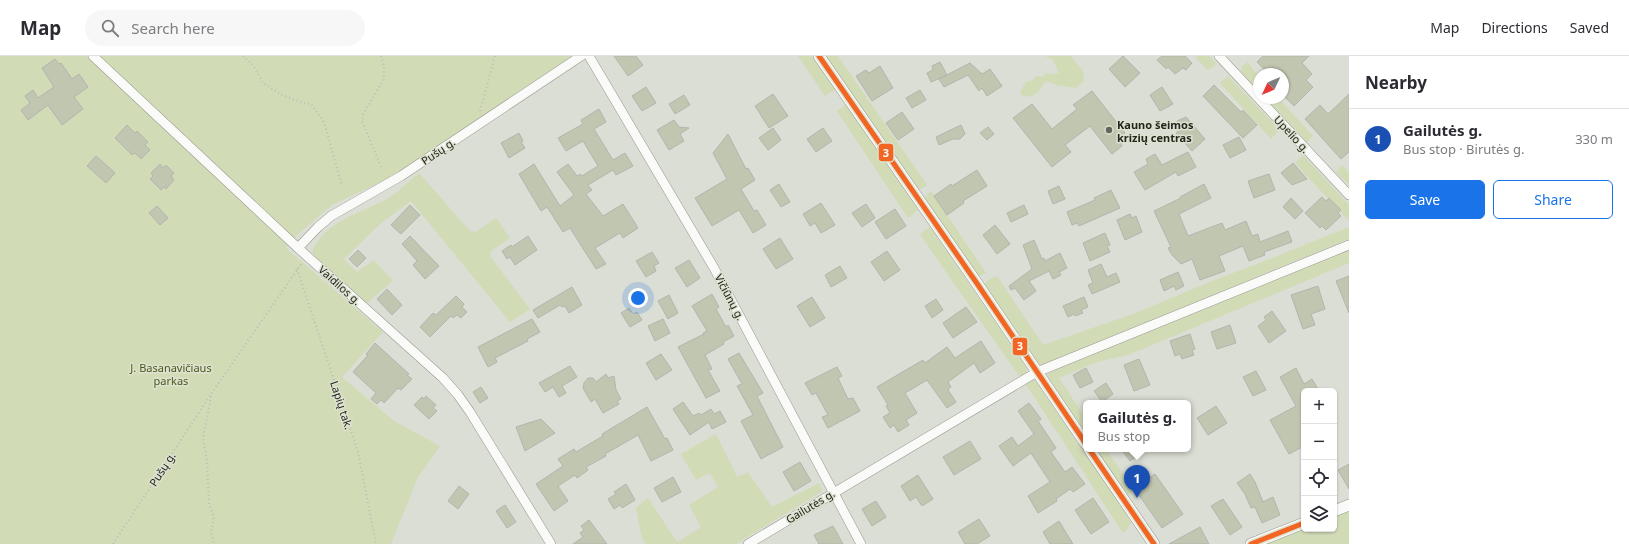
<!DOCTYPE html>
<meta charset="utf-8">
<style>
:root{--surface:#fff;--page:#f7f7f7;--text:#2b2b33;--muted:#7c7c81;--line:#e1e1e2;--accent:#1a73e8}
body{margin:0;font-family:"Noto Sans",sans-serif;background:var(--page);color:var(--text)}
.controls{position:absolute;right:12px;bottom:12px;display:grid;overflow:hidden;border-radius:6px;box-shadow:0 1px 3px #0004}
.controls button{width:36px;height:36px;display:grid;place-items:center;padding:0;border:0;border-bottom:1px solid var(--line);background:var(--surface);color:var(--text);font:20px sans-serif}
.compass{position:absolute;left:1253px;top:12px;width:36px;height:36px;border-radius:50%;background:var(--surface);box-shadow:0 1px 3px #0004;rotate:226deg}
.you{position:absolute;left:638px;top:242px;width:14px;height:14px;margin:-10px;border:3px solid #fff;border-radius:50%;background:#1a73e8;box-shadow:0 0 0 6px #1a73e833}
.badge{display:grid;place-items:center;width:26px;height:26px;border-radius:50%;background:var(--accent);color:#fff;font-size:13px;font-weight:700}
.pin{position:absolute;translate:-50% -33px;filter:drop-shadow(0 1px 2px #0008)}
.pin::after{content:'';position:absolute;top:21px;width:14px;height:12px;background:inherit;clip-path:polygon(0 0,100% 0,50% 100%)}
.popup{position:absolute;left:1083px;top:344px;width:108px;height:52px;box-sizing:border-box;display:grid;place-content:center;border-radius:6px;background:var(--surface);filter:drop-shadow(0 1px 3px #0005);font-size:13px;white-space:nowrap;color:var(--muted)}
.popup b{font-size:15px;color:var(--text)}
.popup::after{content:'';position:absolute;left:50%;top:100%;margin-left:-8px;border:8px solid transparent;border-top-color:var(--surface)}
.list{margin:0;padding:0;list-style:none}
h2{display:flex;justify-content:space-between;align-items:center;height:52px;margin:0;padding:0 16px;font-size:17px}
h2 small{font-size:13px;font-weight:400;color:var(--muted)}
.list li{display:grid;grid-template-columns:26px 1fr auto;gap:12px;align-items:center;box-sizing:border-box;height:60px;padding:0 16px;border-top:1px solid var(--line)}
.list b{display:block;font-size:15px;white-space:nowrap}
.list p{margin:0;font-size:13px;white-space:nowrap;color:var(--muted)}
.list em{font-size:13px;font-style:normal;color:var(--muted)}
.actions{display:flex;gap:8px;padding:12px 16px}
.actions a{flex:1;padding:9px 0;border:1px solid var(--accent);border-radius:6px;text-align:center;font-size:14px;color:var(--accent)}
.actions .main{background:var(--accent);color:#fff}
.icon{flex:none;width:22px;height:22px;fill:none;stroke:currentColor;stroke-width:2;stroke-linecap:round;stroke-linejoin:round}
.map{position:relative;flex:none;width:1349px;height:488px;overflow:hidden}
header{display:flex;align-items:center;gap:24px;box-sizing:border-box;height:56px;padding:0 20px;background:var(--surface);border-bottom:1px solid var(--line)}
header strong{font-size:19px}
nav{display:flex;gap:22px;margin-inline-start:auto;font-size:14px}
.search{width:280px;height:36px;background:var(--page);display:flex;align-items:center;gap:10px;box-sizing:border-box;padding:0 14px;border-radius:22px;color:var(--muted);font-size:15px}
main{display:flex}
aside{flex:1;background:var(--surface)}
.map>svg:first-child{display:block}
.green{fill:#d1dbb6}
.building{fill:#c1c6b1;stroke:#b3b5ae}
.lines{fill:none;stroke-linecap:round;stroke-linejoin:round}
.minor-casing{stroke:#95968f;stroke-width:10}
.tertiary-casing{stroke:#95968f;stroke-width:12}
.path{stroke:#bbbdb9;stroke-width:2;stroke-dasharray:1 3;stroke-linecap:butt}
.minor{stroke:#fafaf9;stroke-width:9}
.tertiary{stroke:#fafaf9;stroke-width:11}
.bus-1-casing{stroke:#dde2d0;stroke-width:8}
.bus-1{stroke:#f26522;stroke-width:5}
.poi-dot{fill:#64665e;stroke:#dde2d0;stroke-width:1.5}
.labels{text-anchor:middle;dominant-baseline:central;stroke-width:3;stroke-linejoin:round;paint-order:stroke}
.poi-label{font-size:11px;font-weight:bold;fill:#24261f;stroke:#dde2d0;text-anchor:start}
.street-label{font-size:11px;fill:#24261f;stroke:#dde2d0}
.park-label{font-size:11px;fill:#4c591d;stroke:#dde2d0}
.line-badge{stroke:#dde2d0;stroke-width:1.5}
.badge-label{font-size:11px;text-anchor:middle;font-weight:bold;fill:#fff}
</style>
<header>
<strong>Map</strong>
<div class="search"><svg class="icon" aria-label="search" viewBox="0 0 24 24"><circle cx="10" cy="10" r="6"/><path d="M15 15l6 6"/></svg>Search here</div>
<nav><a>Map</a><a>Directions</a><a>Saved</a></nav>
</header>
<main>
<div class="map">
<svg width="1349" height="488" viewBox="0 0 1349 488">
<rect width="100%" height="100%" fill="#dbded4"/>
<!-- green -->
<path class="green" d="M0,0H573L398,118L332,149L297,179L286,192L383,276L342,321L394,365L440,390L418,421L391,488H0Z
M798,0H813L836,33L825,40Z
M825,0H838L927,129L921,133H916Z
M1045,0H1071L1083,15L1084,25L1076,32L1056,29L1046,25L1038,36L1030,41L1022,39L1020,36L1026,26L1033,24L1036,20L1043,21L1046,17L1052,18L1059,17L1053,4Z
M1198,0H1209L1217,8L1208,14L1196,2Z
M1248,6L1259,22V35L1241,16L1242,10Z
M1228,20L1274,68L1277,76L1271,83L1220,27Z
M1266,42H1278L1313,80L1307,86Z
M846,48L918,154L908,162L837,55Z
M1303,99L1349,149V165L1295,107Z
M1342,109L1349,117V129L1336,116Z
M419,117L470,175L476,176L496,162L510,182L491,195L490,200L530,253L510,266L411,145L380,168L344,203L357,216L374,204L393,225L367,247L315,201L312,195C326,164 363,157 390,141C400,134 409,125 419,117Z
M931,135L986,217L977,221L925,145L926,140Z
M930,171L1027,312L1026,317L1020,321L941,209L920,178Z
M1349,171V183L1041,310L1038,309L983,230L988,224L997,220L1043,289L1133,258L1212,225L1267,204Z
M1349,194V207L1128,299L1097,306L1059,322L1086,363V379L1047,322L1048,318L1058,313Z
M1031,323L1036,325L1131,466L1128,472L1123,477L1025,327Z
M716,378L737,421L748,416L772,451L819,427L822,433L821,436L736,488H646L642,482L636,452L648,442L677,486L701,471L689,449L718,431L710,417L696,424L681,398Z
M1096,393H1106L1134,434L1128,440Z
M1349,455V488H1267L1305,473H1334V461Z"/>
<!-- building -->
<path class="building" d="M614,0H636L643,9L628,20Z
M1123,0L1140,17L1125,31L1109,13Z
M1162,0H1185L1192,7L1186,14L1183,12L1175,18L1168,11L1166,13L1157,4Z
M1263,0H1309L1302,7L1312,18L1306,24L1313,31L1294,50L1283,39V18H1269L1257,6Z
M55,3L59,8L61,7L72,23L79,18L88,31L74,41L83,53L62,69L48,49L28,64L21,54L30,47L25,40L33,34L38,42L54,31L42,12Z
M940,6L947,19L931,26L927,17L933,14L932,10Z
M970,7L982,18L990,13L1002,30L987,40L982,32L979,35L968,19L944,31L939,23Z
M880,10L893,32L872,45L856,20L866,14L869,17Z
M1214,29L1241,56L1243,54L1257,69L1243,82L1203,40Z
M646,31L656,47L642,55L632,40Z
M1162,31L1173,48L1160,55L1150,39Z
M920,34L926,44L912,52L906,42Z
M1092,35L1125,77L1118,81L1122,90L1112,98L1090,70L1065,89L1071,96L1052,111L1013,62L1032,48L1052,73L1077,53L1073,49Z
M773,38L788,60L769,72L755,50Z
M1349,38V96L1341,103L1305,63L1320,49L1328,58Z
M684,39L690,49L675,58L669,48Z
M599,53L606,66L594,73L613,104L625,97L633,110L616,119L613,114L588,129L592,134L586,138L603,160L623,148L638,172L623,182L620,177L595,192L606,208L596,213L570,172L563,176L547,151L541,155L519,118L534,108L560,150L574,139L557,116L568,108L577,120L580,118L582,120L598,110L583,85L566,95L558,82L583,68L581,64Z
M902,56L914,73L898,84L886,67Z
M1186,61L1205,83L1192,95L1176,77L1181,73L1177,65Z
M674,64L679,71L689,72L680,78L684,85L669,94L657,74Z
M127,69L135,77L137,75L148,86L145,89L150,94L141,103L135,97L132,99L115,82Z
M961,69L965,78L960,83H953L939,89L936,81Z
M988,71L994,78L987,84L980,77Z
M773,72L781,84L768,94L759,82Z
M823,72L832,85L816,96L807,83Z
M519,77L523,85L521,86L525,92L509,102L501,87Z
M728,78L746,113L748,112L755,124L741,133L754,155L757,154L766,169L753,177L739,154L712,170L695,142L727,123L713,97Z
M1239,81L1246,94L1230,102L1223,89Z
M1188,96L1196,111L1178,120L1176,116L1145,134L1134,116L1148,108L1146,103L1155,98L1162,109Z
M96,100L115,117L106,127L87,110Z
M1293,107L1307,123L1292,129L1281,117Z
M160,108L163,112L166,109L174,117L171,120L174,124L166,133L164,131L161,134L150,123L153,120L151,117Z
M977,114L987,130L963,145L964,147L947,159L934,140L951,128L952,130Z
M1269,118L1275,134L1254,142L1248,125Z
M779,128L790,146L781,151L770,134Z
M1204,128L1211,142L1179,158L1188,180L1222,167L1225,174L1246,165L1252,180L1258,178L1260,186L1288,175L1292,186L1264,196L1265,199L1249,205L1243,190L1219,200L1225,215L1200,224L1192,203L1181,208L1172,199L1168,192L1171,191L1154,155L1181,142L1180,141Z
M1059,130L1065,143L1053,148L1048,135Z
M1111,134L1120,152L1079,170L1077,167L1072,169L1067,156L1095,144L1094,142Z
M1322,141L1326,145L1329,142L1341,154L1338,157L1341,160L1326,174L1322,170L1320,172L1305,157Z
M1291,142L1303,155L1295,163L1283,151Z
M821,147L835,169L821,177L815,167L810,170L803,158Z
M866,148L875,162L862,171L852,157Z
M410,149L420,159L401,178L391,169Z
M1024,149L1028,158L1011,166L1007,157Z
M157,150L168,162L160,169L149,157Z
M895,153L906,170L886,183L875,166Z
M1130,158L1132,162L1136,160L1142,176L1125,184L1117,164Z
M995,169L1010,188L997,198L983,179Z
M1105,177L1110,189L1107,190L1110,196L1090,205L1083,187Z
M410,180L439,210L425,223L413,209L417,205L402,188Z
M528,180L537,194L515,209L510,201L507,203L502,195L511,189L512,191Z
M780,182L793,203L776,213L763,193Z
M1034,184L1042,203L1044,202L1045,205L1060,197L1067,212L1059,216L1061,219L1053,223L1049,215L1029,225L1036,235L1024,244L1015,232L1011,234L1009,230L1032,213L1023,189Z
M358,194L366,202L357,211L349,203Z
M887,195L900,214L884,225L871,206Z
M652,196L659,207L654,210L656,215L646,221L636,205Z
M689,204L700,222L687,231L675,212Z
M1101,208L1107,221L1116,217L1120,226L1092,238L1088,229L1093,227L1088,214Z
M840,210L847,222L831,231L825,219Z
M1178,216L1184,230L1176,234L1174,230L1164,235L1160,224Z
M1349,220V257L1336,225Z
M1318,230L1325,253L1311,258L1315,269L1303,273L1291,239Z
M572,231L582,249L569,257L565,250L562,251L560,249L538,262L533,254Z
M387,233L402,249L392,259L377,243Z
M712,238L719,251L716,253L726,271L728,269L734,280L723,286L724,288L705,299L712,313L708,314L720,335L706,342L678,291L704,278L703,277L707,275L692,250Z
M669,239L678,257L668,263L658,245Z
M456,240L464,248L462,251L467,256L461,262L457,259L453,262L451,260L430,281L420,271L433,257L436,259Z
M812,241L825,262L810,271L797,250Z
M1084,241L1088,251L1081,254L1083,257L1075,260L1074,258L1068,261L1063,250Z
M936,243L943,254L932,262L925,250Z
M966,251L977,266L953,282L943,267Z
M629,252L633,258L637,256L642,264L630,271L621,257Z
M1272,255L1286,275L1269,287L1258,270L1266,264L1264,261Z
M532,263L540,276L527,283L528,285L495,302L497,306L488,311L478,291Z
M663,263L670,277L655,285L648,270Z
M1230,269L1236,287L1217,293L1211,276Z
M1190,278L1195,293L1192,294L1194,299L1182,303L1180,298L1175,300L1170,285Z
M981,285L995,307L980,317L974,307L948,326L951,331L948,334L956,346L947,352L927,324L905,337L917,357L906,364L909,369L898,376L894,369L890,372L883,361L890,357L886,350L888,349L877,331L923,304L925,307L947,291L955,302Z
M375,287L409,318L407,319L412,323L401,334L398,332L384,347L381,344L377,348L371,343L376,337L353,316L368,299L366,298Z
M739,297L763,337L757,340L783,391L761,403L741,365L753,359L737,330L742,328L728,303Z
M661,298L672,314L656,324L646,307Z
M1139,303L1150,329L1134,335L1124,309Z
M570,310L577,321L562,330L566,337L559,341L553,331L545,336L539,327Z
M837,311L842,320L838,322L848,343L853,342L860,355L828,372L822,361L828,359L816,337L812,339L805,327Z
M1086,312L1093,326L1080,332L1073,319Z
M1296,312L1304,328L1312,323L1319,335H1304V390L1289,398L1270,364L1296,350L1280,321Z
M1256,315L1266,334L1253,340L1243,321Z
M606,318L608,322L614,320L616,334L621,343L617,345L619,348L603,357L595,343L591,346L583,332L584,327L588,322H593L596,326Z
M1106,327L1113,338L1102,346L1094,335Z
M481,331L488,342L480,347L473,336Z
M426,340L436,349L433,352L437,355L429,363L414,349L422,341L424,343Z
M683,346L693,360L699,357L701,359L711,353L714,358L720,355L726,366L712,373L709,366L690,379L673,353Z
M1029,347L1041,363L1038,365L1056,392L1051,396L1065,416L1072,411L1085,428L1073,436L1070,433L1056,443L1057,445L1038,457L1028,440L1050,426L1031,397L1013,410L999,390L1012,381L1018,390L1034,378L1018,355Z
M1216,350L1227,367L1208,379L1197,362Z
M647,351L665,383L667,382L673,394L651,405L638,379L605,398L606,400L586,411L588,414L577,422L575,419L558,430L568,445L554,455L536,428L563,410L558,403L574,393L576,396L603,380L602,378Z
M541,363L555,377L525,395L516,371Z
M970,385L981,403L954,419L943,401Z
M1121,393H1147L1130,405Z
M800,406L811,425L794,435L783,416Z
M1349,408V433L1338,414Z
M1155,418L1183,458L1162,472L1134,432Z
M1250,418L1255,426L1263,446L1273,441L1280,459L1262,467L1255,451L1251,452L1245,438L1237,427Z
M918,419L933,443L922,450L916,441L910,445L901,430Z
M673,421L681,436L662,446L654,432Z
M626,428L635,444L622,452L620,449L614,453L608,443L616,438L614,436Z
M459,430L469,438L458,453L448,445Z
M1093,442L1109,466L1091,478L1075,454Z
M1223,443L1242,471L1230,479L1211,450Z
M876,445L886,461L872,470L862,453Z
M505,449L516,466L507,472L496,455Z
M979,463L990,480L977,488H965L958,476Z
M589,464L607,488H573L583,481L580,477L584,474L581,470Z
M1059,465L1073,488H1050L1043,476Z
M833,470L843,488H819L814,479Z
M1200,471L1209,488H1169Z"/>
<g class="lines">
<defs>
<path id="minor" d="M93,0L298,192L443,322L458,339L470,356L551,488
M589,0L714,212L861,488
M1219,0L1349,139
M298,192L318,171L331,160L401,120L581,0
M748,488L1037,316L1349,189"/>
<path id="tertiary" d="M819,0L976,226L1086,388
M1089,393L1154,488
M1334,455L1349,449
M1251,488L1304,467"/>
</defs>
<!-- minor casing -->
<use href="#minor" class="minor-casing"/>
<!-- tertiary casing -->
<use href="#tertiary" class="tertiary-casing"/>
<!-- path -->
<path class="path" d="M243,0L253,9L263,27L282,39L303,47L311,48L324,66L342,130
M381,0L384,11V23L363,58L362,65L381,111
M480,55L495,0
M297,213L358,396L376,488
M211,340L203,382L207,405L209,448L214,461L211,476L214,488
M1311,476L1319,473
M113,488L211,338L302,207"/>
<!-- minor -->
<use href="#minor" class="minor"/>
<!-- tertiary -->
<use href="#tertiary" class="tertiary"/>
<defs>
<path id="bus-1" d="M819,0L976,226L1086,388
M1089,393L1154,488
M1251,488L1304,467"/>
</defs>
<!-- bus-1 casing -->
<use href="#bus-1" class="bus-1-casing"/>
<!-- bus-1 -->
<use href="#bus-1" class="bus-1"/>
</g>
<!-- markers -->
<circle class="poi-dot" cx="1109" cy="74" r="4"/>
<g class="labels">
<!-- poi labels -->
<g class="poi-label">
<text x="1117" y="68">Kauno šeimos<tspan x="1117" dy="13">krizių centras</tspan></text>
</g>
<!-- street labels -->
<g class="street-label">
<text transform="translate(1292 78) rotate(47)">Upelio g.</text>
<text transform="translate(438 95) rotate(-34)">Pušų g.</text>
<text transform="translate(340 229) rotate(42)">Vaidilos g.</text>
<text transform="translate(730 241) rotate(62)">Vičiūnų g.</text>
<text transform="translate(342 349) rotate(72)">Lapių tak.</text>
<text transform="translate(162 413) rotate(-57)">Pušų g.</text>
<text transform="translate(810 450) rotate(-31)">Gailutės g.</text>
</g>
<!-- park labels -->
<g class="park-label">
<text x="171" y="311">J. Basanavičiaus<tspan x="171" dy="13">parkas</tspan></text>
</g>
</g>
<g class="line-badge">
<rect x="878" y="87" width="16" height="19" rx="4" fill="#f26522"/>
<rect x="1012" y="281" width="16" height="19" rx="4" fill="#f26522"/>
</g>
<g class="badge-label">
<text x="886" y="101">3</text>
<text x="1020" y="294">3</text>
</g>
</svg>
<div class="controls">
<button>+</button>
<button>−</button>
<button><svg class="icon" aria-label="locate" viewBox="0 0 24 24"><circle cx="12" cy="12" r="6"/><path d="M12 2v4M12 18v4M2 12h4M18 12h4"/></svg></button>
<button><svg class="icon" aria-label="layers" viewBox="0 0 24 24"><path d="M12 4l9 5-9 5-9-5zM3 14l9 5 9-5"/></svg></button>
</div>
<svg class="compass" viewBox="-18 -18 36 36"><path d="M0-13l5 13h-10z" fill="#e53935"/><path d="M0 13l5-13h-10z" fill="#7c7c81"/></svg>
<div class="you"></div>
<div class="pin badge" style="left:1137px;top:442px;background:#1a4fb4">1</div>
<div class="popup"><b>Gailutės g.</b>Bus stop</div>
</div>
<aside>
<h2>Nearby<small></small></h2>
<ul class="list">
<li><span class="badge" style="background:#1a4fb4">1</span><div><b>Gailutės g.</b><p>Bus stop · Birutės g.</p></div><em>330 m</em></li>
</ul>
<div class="actions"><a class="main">Save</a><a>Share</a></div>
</aside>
</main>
